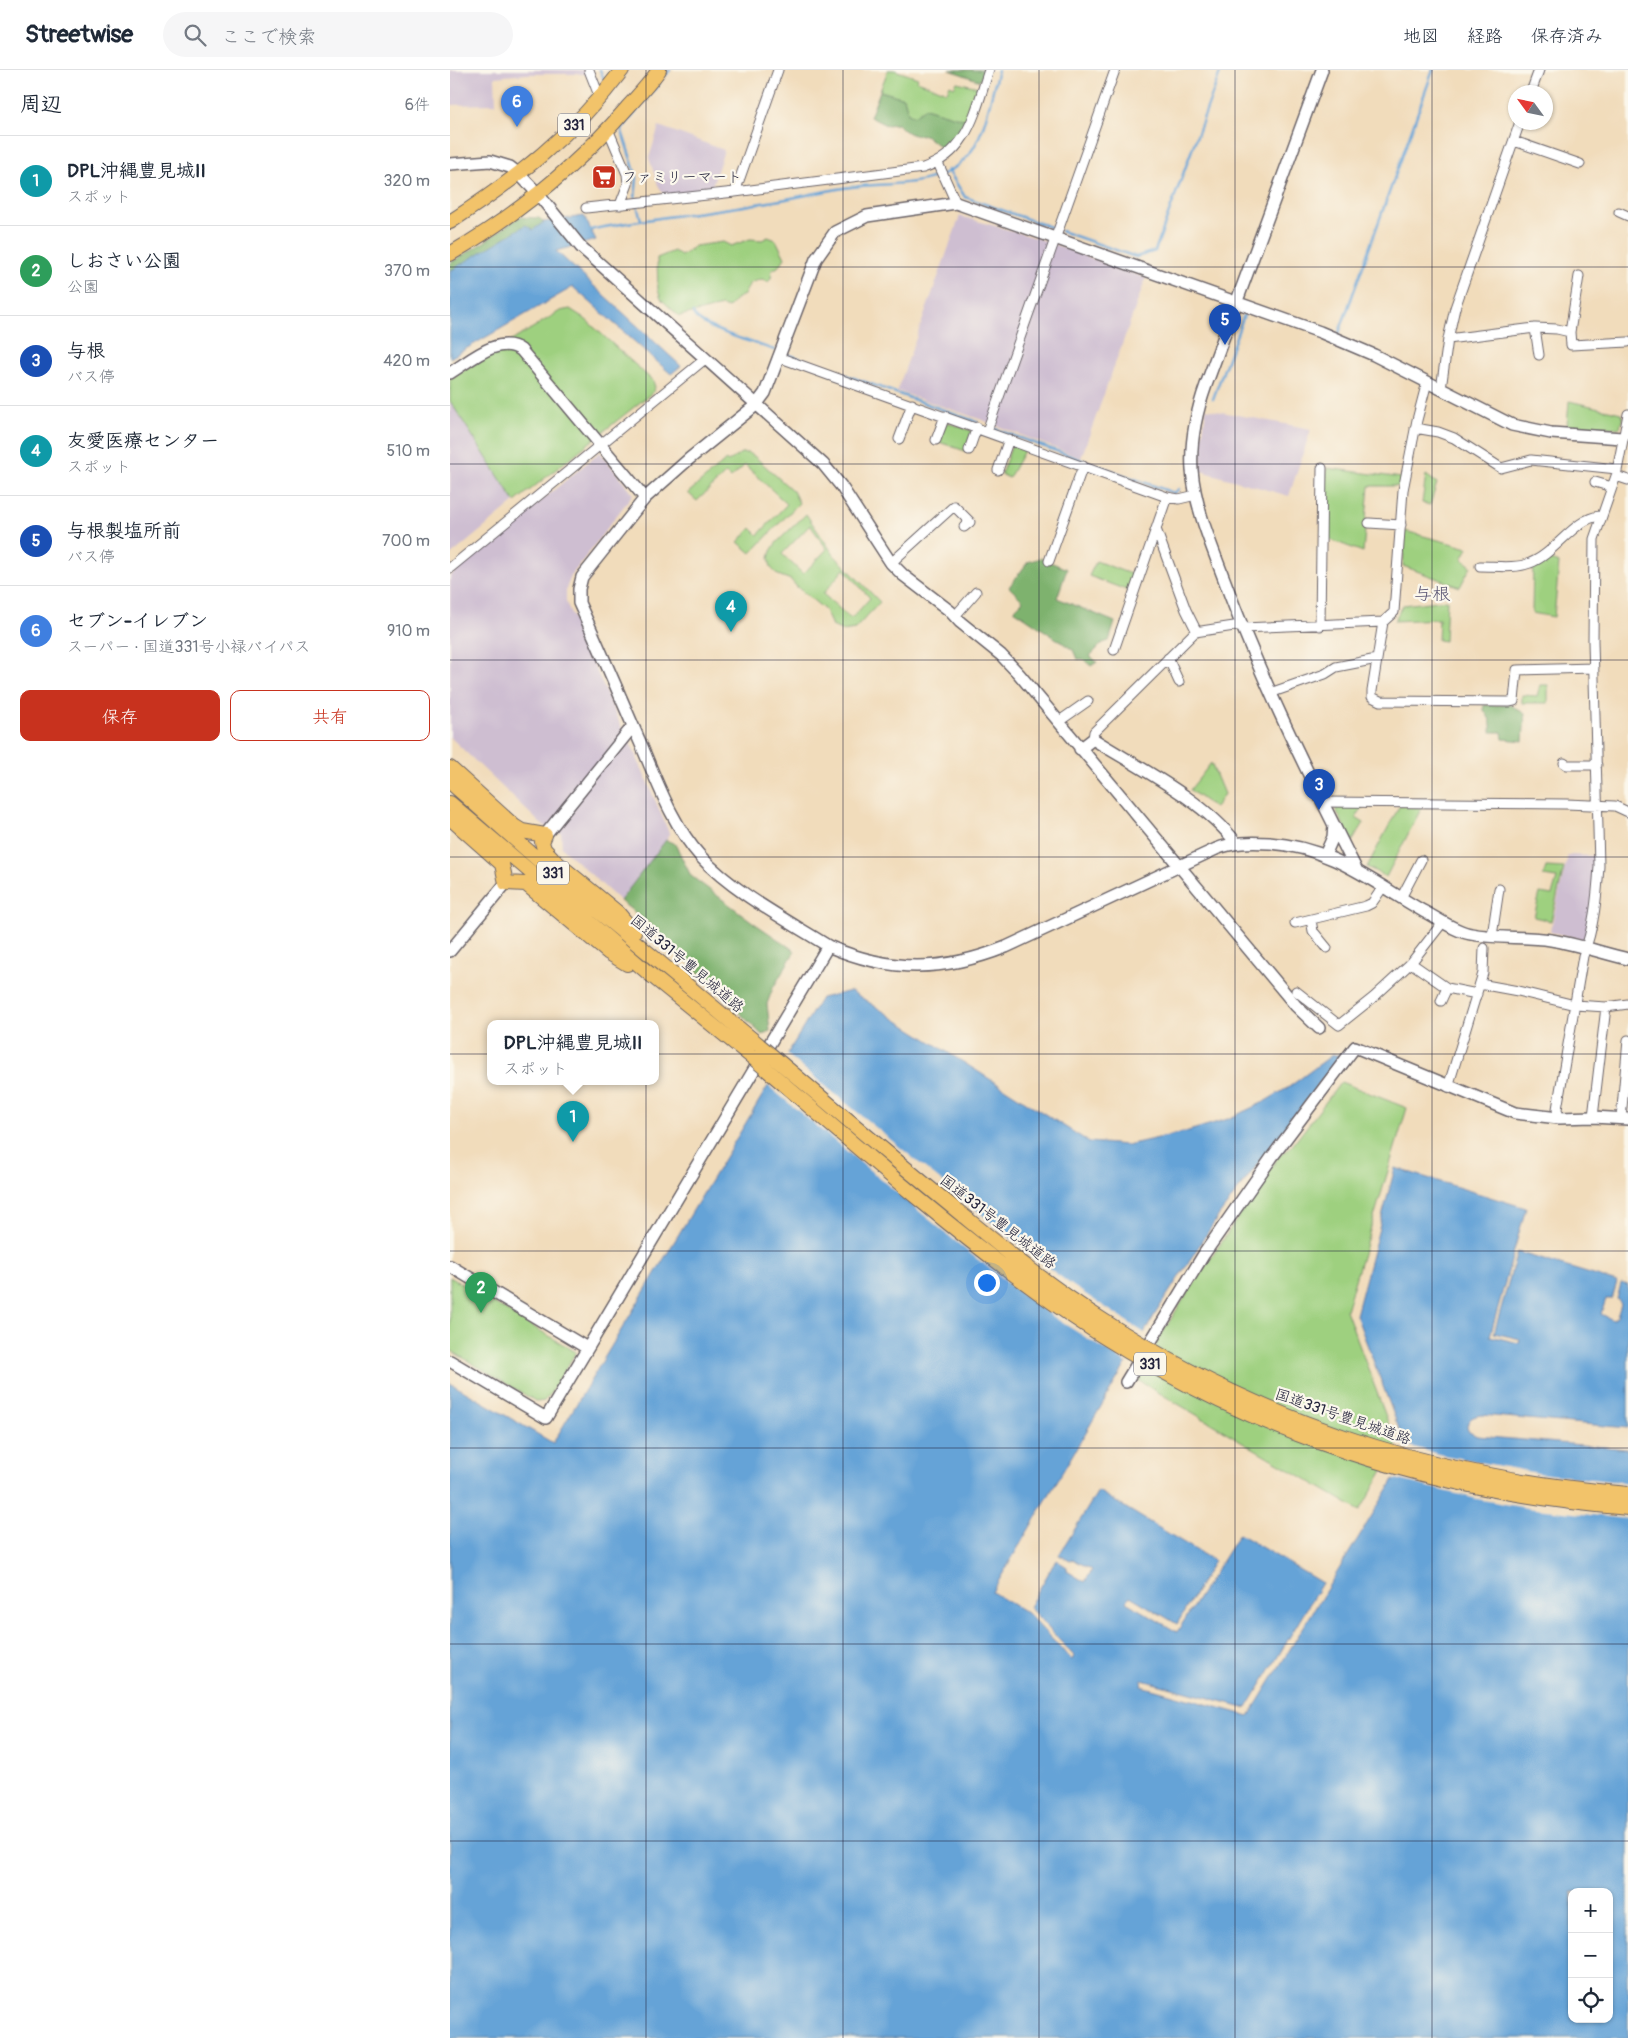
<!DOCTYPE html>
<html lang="ja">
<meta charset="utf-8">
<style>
:root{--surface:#fff;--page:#f6f6f7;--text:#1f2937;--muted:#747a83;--line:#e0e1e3;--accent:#c8321e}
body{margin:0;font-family:Pangolin,"Klee One",sans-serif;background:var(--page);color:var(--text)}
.controls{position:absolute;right:15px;bottom:15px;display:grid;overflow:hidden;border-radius:10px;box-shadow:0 1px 4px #0004}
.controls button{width:45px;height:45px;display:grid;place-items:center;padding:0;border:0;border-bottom:1px solid var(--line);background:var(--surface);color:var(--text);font:25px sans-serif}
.compass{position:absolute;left:1058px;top:15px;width:45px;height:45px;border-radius:50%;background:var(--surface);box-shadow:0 1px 4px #0004;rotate:303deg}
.you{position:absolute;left:536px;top:1212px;width:18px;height:18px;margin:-12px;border:4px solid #fff;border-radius:50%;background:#1a73e8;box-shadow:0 0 0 8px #1a73e833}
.badge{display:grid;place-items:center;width:32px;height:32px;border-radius:50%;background:var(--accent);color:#fff;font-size:16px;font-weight:700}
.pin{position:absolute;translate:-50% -41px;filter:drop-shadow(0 1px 2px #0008)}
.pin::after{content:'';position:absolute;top:26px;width:18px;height:15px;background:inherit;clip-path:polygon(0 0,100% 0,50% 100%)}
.popup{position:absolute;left:37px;top:950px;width:172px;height:65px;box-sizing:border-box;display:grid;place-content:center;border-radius:10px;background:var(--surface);filter:drop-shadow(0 1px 4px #0005);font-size:16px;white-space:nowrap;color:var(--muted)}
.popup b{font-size:19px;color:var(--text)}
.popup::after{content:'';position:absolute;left:50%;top:100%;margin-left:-10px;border:10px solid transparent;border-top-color:var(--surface)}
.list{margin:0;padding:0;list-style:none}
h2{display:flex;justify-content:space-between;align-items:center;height:65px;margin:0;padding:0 20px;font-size:21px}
h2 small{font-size:16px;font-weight:400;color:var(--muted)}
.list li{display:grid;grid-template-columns:32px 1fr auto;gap:15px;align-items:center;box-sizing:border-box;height:90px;padding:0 20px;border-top:1px solid var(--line)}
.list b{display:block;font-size:19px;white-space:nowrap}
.list p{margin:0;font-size:16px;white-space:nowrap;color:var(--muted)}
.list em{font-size:16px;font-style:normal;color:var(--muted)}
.actions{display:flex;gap:10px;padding:15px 20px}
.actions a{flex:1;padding:11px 0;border:1px solid var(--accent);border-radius:10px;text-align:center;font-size:18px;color:var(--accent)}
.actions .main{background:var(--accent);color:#fff}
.icon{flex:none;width:28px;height:28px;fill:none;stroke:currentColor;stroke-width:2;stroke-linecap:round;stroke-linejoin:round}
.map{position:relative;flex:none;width:1178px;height:1968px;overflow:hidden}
header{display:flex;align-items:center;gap:30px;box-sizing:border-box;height:70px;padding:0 25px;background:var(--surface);border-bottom:1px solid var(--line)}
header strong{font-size:24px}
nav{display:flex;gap:28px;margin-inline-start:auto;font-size:18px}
.search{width:350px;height:45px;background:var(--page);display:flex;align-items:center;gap:12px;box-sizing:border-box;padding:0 18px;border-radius:28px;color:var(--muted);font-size:19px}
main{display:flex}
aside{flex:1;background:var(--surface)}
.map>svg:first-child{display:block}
.industrial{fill:#cebed1}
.green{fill:#9ed07f;stroke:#60795d;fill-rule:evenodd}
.forest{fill:#7eb26e;stroke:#506a54}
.water{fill:#65a3d7;stroke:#446289;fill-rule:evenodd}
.pier{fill:#f1dcbb}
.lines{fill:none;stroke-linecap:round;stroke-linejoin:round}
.stream{stroke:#65a3d7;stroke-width:2.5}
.minor-casing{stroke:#6a6368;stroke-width:11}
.tertiary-casing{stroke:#6a6368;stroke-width:14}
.trunk-casing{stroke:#6a6368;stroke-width:16}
.minor{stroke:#fff;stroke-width:9}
.tertiary{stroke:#fff;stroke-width:11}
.trunk{stroke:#f2c36a;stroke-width:14}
.trunk-bridge-casing{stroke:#6a6368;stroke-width:16;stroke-linecap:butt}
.trunk-bridge{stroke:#f2c36a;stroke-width:14}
.grid{fill:none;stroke:#22223b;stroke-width:1;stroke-opacity:0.55}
.labels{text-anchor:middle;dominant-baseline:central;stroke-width:4.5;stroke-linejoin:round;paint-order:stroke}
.shield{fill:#fbf7ec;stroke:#636270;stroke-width:1}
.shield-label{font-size:14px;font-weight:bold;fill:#22223b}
.poi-label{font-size:15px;fill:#22223b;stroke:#fbf7ec;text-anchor:start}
.street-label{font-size:15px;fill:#22223b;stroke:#fbf7ec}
.quarter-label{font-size:18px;fill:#575271;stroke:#fbf7ec}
</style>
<header>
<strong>Streetwise</strong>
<div class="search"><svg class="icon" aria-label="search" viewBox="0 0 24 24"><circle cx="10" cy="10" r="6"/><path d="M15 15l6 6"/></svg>ここで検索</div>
<nav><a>地図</a><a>経路</a><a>保存済み</a></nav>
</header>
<main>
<aside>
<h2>周辺<small>6件</small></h2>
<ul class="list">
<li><span class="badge" style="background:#0f9aa8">1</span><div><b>DPL沖縄豊見城II</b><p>スポット</p></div><em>320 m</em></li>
<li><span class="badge" style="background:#2e9e5b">2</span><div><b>しおさい公園</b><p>公園</p></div><em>370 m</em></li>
<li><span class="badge" style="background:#1a4fb4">3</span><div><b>与根</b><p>バス停</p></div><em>420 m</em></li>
<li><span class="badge" style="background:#0f9aa8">4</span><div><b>友愛医療センター</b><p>スポット</p></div><em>510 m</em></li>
<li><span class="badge" style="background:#1a4fb4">5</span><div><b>与根製塩所前</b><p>バス停</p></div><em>700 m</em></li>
<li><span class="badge" style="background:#3f7fe0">6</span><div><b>セブン-イレブン</b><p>スーパー · 国道331号小禄バイパス</p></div><em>910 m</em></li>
</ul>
<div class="actions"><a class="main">保存</a><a>共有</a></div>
</aside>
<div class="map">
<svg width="1178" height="1968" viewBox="0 0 1178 1968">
<rect width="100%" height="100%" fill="#fbf7ec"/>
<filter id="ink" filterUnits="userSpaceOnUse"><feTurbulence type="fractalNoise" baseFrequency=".02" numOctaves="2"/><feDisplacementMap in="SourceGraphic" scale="10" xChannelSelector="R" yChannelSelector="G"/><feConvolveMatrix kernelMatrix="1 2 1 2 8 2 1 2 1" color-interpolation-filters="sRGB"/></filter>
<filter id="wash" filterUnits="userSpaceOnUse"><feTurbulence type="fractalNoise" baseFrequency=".0096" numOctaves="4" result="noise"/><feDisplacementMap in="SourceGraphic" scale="20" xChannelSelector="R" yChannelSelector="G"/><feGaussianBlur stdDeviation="1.12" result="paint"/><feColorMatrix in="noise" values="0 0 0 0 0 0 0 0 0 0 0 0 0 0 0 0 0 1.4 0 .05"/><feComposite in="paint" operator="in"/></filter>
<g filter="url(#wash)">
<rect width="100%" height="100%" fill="#f1dcbb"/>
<!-- industrial -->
<path class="industrial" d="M0,0H135L136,4H77L45,7L46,34L0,35Z
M209,56L274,80L261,119L223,125L213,123L208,115L199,88Z
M510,146L587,168L696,208L631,388L532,350L447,321Z
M0,331L65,432L0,486Z
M756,339L861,359L839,426L751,401V377Z
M150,382L183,424L121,506L116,519V532L170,654L185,683L220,765L170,831L112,778L111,763L91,754L0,667V506Z
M1118,785L1145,786L1142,825L1136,870L1100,862Z"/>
<!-- green -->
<path class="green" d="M438,0H444L468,8L467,11L497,22L500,15L504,17L507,12L528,17L516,50L475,38L465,46L458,43L454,28L430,21Z
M318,167L326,170L335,188L328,197L322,200L321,208L318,212L312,209L300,213L294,225L286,229L278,238L272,236L229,246L211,229L208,220L207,188L224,181L231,186L245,176L273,172L281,176L300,169L312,170Z
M120,239L134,248L203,311L205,317L203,322L65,432L0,331V309L110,241Z
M1119,331L1171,343L1173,346L1170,358L1117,355Z
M496,352L522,361L515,381L489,372Z
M562,375L575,379L559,408L551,404Z
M291,383H298L304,386L343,421L349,433L301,483L288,472L301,458L308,465L337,434L295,395L281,408L276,403L247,431L238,423L276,390L278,392Z
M877,398L952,408L950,416H919L913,482L873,467L874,418Z
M976,405L987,413L980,435L972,433Z
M356,444L384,485L430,532L405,559L393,561L382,556L375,540L347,517L341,510L328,505L321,498L319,488L321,481L326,473ZM360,455L377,479L353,504L332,484ZM394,499L420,528L404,546L400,548L373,524Z
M955,461L1018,478L1012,489L1021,496L1010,517L953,496Z
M1097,489L1109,493L1104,547L1082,543L1083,494Z
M646,491L683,505V512L679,521L639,506Z
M997,530L995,571L988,570L989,549L944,551L953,535Z
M1090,615H1098V633H1072V625L1087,626Z
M761,693L774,724L765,738L740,720Z
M950,735L972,737L936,807L917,797Z
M913,737L906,748L914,753L902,772L885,738Z
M1096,797L1114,798L1101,851L1084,847L1090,823L1102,825L1107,808L1093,806Z
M891,1012L957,1038L896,1240L947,1376L910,1441L689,1311L687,1304L729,1236L829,1086L842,1076Z
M0,1207L126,1282L99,1326L94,1331L87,1332L0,1280Z"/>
<!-- forest -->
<path class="forest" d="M500,0H534L530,11Z
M430,21L454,28L458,43L464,46L475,38L516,50L504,72L495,81L475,65C463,67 456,63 448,54L436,55L420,47Z
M69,147L89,148L94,152L83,161L0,201V193L34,172Z
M590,488L617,499L607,528L665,552L659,571L653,573L640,586L647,592L641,596L633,589H627L623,580L564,540L573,531L559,517L578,492Z
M1034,635H1061L1075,644L1073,671L1053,669L1052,662H1041C1042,651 1039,648 1034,640Z
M216,770L225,774L241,806L304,853L345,881L323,918L317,934L320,961L312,965L201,855L170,831Z"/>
<!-- water -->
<path class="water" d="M134,146L146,170L106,181L231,296L221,304L123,217L0,288V201L76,155L83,160L94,152Z
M401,921L639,1072L677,1075L735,1062L778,1049L812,1033L839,1017L882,985H891L769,1145L707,1241L542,1522L577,1543L622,1590L624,1586L579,1537L606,1490L617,1497V1501L635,1512L642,1500L623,1489L620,1491L609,1485L648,1421L764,1491L727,1554L680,1526L676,1532L727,1562L789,1464L872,1513L797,1638L692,1610L691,1616L799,1646L959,1385L906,1245L945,1098L1076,1138L1040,1266L1069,1273L1070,1269L1044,1263L1067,1182L1167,1212L1162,1229H1156L1151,1244L1163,1250L1167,1247L1171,1234L1167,1229L1171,1213L1178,1215V1358L1032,1345C1024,1346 1017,1348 1017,1358L1019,1362L1027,1366L1178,1379V1968H0V1313L103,1373L371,928ZM1122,1822H1159V1949H1122Z"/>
<!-- pier -->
<path class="pier" d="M335,983L580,1184L623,1216L696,1264L678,1294L605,1248L560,1215L516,1180L316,1014Z
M953,1374L988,1384L1087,1403L1178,1413V1449L1077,1438L1027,1429L942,1408L957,1385Z"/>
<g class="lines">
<!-- stream -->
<path class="stream" d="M150,0L154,9
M216,5L220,0
M170,55L187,108L185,128L191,150
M172,59L209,14
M498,100L515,127L606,159
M140,160C197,148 254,143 312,133C342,129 371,121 401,117C439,112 482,119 513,91C535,71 540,28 548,0
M611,161L686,187L705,181L771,0
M243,243C249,259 307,273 324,280
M889,263L983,0
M337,284L527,352
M763,329L794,245
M542,358L724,423L729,419"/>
</g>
</g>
<g filter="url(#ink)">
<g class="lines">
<defs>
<path id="minor" d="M139,0L150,28
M1081,22L1089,0
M158,59L177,104L178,114L170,135
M1064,71L1130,94
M488,93L506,133
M285,122L328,0
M136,138L285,122L473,98C519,83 525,41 539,0
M1169,142L1178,146
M1085,258L1089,285
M1120,262L1129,206
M998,269L1085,258L1107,259L1120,262L1121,275L1178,272
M328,287L717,427L729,429L746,425
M991,319L998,269L1005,238L1070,52
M965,358L988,362L1004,368L1051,398L1081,390L1167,399
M537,361L665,0
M449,369L462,334
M486,370L495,346
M519,380L527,357
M548,400L559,369
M1166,406L1178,410
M1145,412L1162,417
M919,453L951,455
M706,459L736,540L747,562
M599,491L633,396
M441,493L504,436L520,452L514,457
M1030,496C1046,496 1065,499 1080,493C1105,484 1124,448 1150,446
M0,498L255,289
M505,546L526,522
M933,552L922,621V627L930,631L1059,632L1064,631L1067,600L1144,598
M870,556L872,398
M664,580L717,427
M718,588L729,612
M820,623L875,604L886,597L927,589
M608,652L638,631
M643,669L644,662L745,562L784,556L793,558L933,552L944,542L953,420L967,350L977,312
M1114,693L1117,695H1147
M872,732L1116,734L1165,736L1178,742
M951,828L971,790
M861,850L863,861L877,878
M845,853L916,836L922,833L933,817
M1042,866L1049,819
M961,893L997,918L1027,924
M1030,914L1068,921L1125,935L1156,937L1178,934
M846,921L889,955L924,927L961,893L993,852
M991,931L997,918
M998,1017L1033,903L1034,878
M1143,1047L1156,937
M1109,1048L1107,1039L1133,886C1144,858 1147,827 1149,796L1143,571L1144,469L1166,406L1178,344
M1171,1049L1178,970"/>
<path id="tertiary" d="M872,0L756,315C746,343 740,370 742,400C745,437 761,474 774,509C811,610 859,706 907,801
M0,94L40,91L60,97L70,105L88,124L131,177L373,394L391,416L441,493L453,505L500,541L510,552L551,585L569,604L846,936L869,958
M0,303C20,291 49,264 71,280L195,428
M1172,368L1101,363L1062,355L924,285L870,262L506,133L417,146L385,162L366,189L315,323L306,335L239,389L195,428L132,507L129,519V533C150,579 170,626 190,672C207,711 222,755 251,787C283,822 337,850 378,876C441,903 493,902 556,877L766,779C783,772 800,772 819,773C881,777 921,811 973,841C987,848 1006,862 1021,864C1047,869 1074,866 1101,870C1127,874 1152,883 1178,889
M630,679L643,669C689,698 754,730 786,773
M95,765L183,656
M875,785L883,767L884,755
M0,881L56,813
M0,1196L137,1278
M0,1291L96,1348L378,876
M676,1312L754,1184L822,1087L905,977L1065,1043L1109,1048L1143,1047L1178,1049"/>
<path id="trunk" d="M0,152C66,109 124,64 172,0
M0,184C67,145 126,97 177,38C188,26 200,13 209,0
M0,698L64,756L72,761L95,765L92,772L94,779L106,792L168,843L184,862
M0,712L126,823L309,975
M0,733L196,901L302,987
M0,748L52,794L56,813L76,814L159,883L177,894"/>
</defs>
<!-- minor casing -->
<use href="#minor" class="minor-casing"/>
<!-- tertiary casing -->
<use href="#tertiary" class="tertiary-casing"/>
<!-- trunk casing -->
<use href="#trunk" class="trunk-casing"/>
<!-- minor -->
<use href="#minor" class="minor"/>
<!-- tertiary -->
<use href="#tertiary" class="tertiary"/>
<!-- trunk -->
<use href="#trunk" class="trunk"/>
<defs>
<path id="trunk-bridge" d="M309,975C376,1031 442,1088 510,1143C556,1181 603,1219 654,1251C816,1355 987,1408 1178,1424
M302,987C397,1068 491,1152 592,1225C768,1352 961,1420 1178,1438"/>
</defs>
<!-- trunk-bridge casing -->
<use href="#trunk-bridge" class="trunk-bridge-casing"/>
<!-- trunk-bridge -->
<use href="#trunk-bridge" class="trunk-bridge"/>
</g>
</g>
<!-- grid -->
<path class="grid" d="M196,0V1968M393,0V1968M589,0V1968M785,0V1968M982,0V1968M0,197H1178M0,394H1178M0,590H1178M0,787H1178M0,984H1178M0,1181H1178M0,1378H1178M0,1574H1178M0,1771H1178"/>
<!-- icons -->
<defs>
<symbol id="supermarket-square" viewBox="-11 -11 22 22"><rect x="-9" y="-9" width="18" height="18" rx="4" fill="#c8321e" stroke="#fbf7ec"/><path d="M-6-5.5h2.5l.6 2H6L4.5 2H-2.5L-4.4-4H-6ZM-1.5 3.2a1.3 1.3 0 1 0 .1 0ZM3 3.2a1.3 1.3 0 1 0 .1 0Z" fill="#fff"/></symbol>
</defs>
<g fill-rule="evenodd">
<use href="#supermarket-square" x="140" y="93" width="28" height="28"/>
</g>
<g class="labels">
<!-- shield labels -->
<g class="shield">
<rect x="108" y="43.5" width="32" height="23" rx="4"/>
<rect x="87" y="791.5" width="32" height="23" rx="4"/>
<rect x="684" y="1282.5" width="32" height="23" rx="4"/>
</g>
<g class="shield-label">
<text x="124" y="55">331</text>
<text x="103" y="803">331</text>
<text x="700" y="1294">331</text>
</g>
<!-- poi labels -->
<g class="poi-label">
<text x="172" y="107">ファミリーマート</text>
</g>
<!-- street labels -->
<g class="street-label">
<text transform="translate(237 894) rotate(40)">国道331号豊見城道路</text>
<text transform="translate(548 1152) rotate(38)">国道331号豊見城道路</text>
<text transform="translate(893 1347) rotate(19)">国道331号豊見城道路</text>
</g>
<!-- quarter labels -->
<g class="quarter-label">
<text x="982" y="524">与根</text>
</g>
</g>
</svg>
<div class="controls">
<button>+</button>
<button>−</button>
<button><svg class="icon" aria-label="locate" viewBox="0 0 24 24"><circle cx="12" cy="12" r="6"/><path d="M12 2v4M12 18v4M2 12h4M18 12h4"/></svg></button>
</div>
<svg class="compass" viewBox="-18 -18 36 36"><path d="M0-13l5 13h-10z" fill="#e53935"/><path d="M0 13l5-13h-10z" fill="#747a83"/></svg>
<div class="you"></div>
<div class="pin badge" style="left:123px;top:1072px;background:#0f9aa8">1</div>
<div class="popup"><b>DPL沖縄豊見城II</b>スポット</div>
<div class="pin badge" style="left:31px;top:1243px;background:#2e9e5b">2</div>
<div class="pin badge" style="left:869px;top:740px;background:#1a4fb4">3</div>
<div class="pin badge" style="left:281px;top:562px;background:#0f9aa8">4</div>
<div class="pin badge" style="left:775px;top:275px;background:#1a4fb4">5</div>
<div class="pin badge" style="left:67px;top:57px;background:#3f7fe0">6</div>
</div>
</main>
